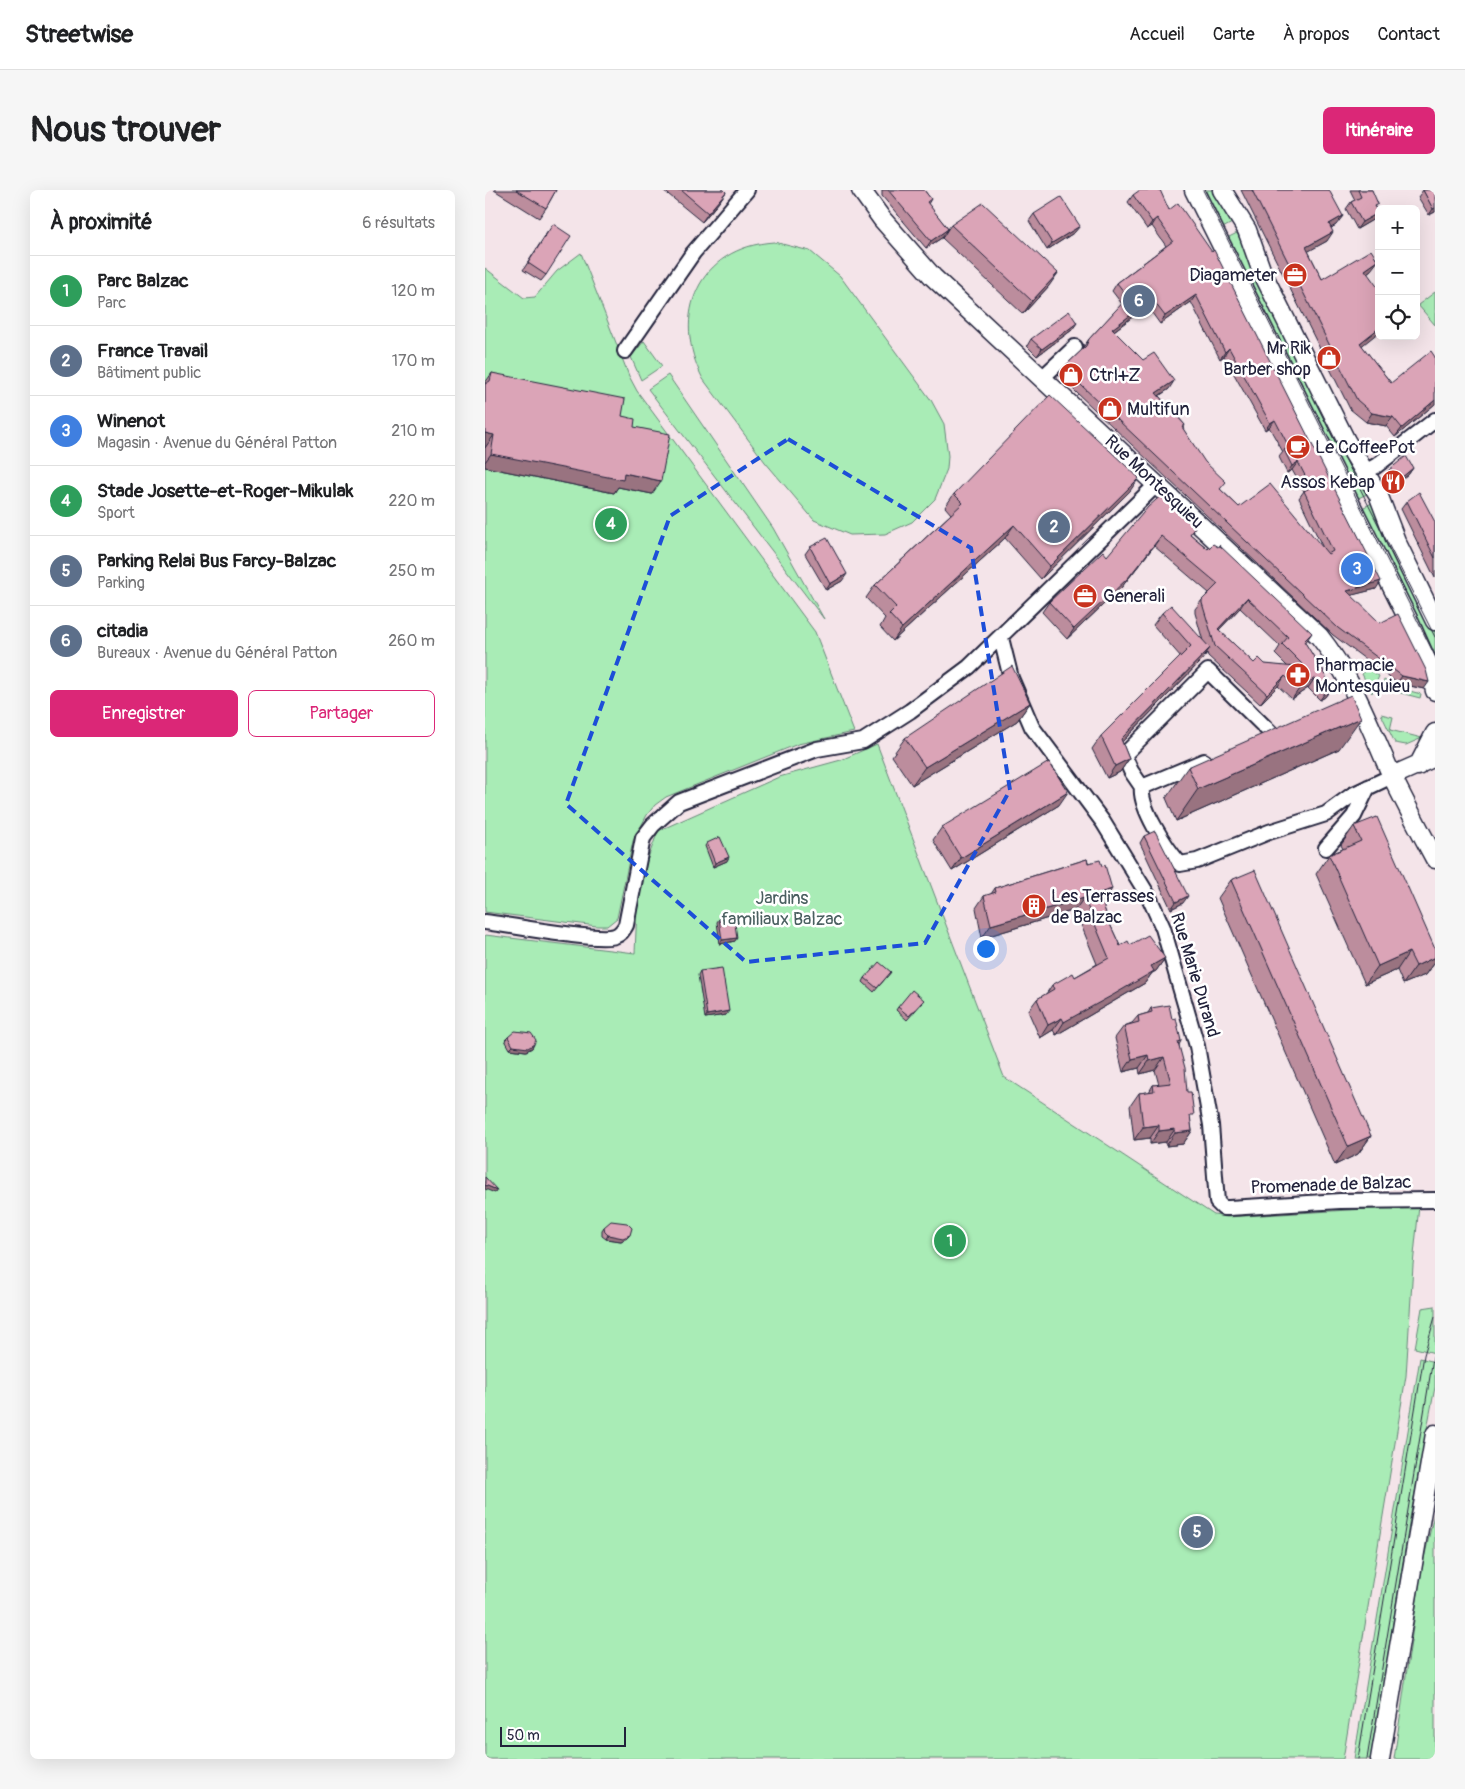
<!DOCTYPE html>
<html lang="fr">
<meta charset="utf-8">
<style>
:root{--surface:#fff;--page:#f6f6f6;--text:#202124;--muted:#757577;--line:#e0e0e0;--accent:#db2777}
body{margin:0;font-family:Pangolin,sans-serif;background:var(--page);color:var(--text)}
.controls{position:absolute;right:15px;top:15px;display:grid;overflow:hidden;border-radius:8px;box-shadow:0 5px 20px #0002}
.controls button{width:45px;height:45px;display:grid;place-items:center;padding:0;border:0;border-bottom:1px solid var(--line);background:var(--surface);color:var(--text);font:25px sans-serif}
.scale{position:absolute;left:15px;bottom:12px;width:126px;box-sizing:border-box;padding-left:5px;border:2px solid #22223b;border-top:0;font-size:14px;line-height:18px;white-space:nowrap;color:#22223b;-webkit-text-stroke:4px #fff;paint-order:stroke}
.you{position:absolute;left:500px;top:758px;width:18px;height:18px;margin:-12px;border:4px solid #fff;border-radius:50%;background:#1a73e8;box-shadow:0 0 0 8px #1a73e833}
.badge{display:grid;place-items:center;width:32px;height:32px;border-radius:50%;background:var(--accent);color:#fff;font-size:16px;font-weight:700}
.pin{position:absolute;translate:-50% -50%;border:2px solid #fff;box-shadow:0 1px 5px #0006}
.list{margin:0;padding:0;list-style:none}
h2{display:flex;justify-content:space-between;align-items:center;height:65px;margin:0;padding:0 20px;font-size:21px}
h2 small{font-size:16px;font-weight:400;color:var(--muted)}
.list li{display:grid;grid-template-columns:32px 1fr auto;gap:15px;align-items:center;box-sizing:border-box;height:70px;padding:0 20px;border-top:1px solid var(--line)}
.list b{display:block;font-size:19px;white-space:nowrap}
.list p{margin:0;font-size:16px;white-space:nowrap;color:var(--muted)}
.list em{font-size:16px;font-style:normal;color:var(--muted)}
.actions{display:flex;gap:10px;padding:15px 20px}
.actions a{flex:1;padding:11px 0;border:1px solid var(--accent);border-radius:8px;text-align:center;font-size:18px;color:var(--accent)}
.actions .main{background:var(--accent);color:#fff}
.icon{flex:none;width:28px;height:28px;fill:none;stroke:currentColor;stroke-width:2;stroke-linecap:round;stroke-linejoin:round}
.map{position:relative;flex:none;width:950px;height:1569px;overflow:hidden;border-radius:8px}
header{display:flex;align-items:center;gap:30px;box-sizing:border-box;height:70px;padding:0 25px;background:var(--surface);border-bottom:1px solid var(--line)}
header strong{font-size:24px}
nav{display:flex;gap:28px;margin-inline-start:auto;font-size:18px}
.intro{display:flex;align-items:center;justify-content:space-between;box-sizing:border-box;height:120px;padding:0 30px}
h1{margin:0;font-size:35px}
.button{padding:12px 22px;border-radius:8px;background:var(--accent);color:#fff;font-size:18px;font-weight:700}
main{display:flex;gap:30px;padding:0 30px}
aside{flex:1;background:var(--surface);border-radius:8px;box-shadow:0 5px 20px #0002}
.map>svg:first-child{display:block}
.green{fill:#a9ecb6;stroke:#668778}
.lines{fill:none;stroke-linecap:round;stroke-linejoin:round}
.minor-casing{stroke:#22223b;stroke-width:18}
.tertiary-casing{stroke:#22223b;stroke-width:21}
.minor{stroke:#fff;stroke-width:14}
.tertiary{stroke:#fff;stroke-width:18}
.tram{stroke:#22223b;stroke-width:1}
.wall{fill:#bc8d9d;stroke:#22223b;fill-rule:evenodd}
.shaded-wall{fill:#997380;stroke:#22223b}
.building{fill:#dba4b7;stroke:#22223b;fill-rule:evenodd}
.marked{fill:none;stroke:#1d4ed8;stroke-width:4;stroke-dasharray:10 6;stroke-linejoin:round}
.labels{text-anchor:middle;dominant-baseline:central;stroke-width:5;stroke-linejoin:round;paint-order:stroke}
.poi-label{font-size:18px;fill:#22223b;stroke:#fff;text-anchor:start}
.street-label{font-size:18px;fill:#22223b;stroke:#fff}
.park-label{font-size:18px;fill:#4a5f60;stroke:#fff}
</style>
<header>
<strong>Streetwise</strong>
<nav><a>Accueil</a><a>Carte</a><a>À propos</a><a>Contact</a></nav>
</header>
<div class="intro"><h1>Nous trouver</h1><a class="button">Itinéraire</a></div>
<main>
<aside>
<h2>À proximité<small>6 résultats</small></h2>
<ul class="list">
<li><span class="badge" style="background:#2e9e5b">1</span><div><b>Parc Balzac</b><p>Parc</p></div><em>120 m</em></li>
<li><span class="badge" style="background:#5c6f8a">2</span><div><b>France Travail</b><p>Bâtiment public</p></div><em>170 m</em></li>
<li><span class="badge" style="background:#3f7fe0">3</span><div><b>Winenot</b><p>Magasin · Avenue du Général Patton</p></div><em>210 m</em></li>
<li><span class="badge" style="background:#2e9e5b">4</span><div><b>Stade Josette-et-Roger-Mikulak</b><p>Sport</p></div><em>220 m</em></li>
<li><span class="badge" style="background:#5c6f8a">5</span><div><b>Parking Relai Bus Farcy-Balzac</b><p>Parking</p></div><em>250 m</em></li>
<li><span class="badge" style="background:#5c6f8a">6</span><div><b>citadia</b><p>Bureaux · Avenue du Général Patton</p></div><em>260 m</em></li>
</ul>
<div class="actions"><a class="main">Enregistrer</a><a>Partager</a></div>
</aside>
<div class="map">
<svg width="950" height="1569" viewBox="0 0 950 1569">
<rect width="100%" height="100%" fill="#f4e4e9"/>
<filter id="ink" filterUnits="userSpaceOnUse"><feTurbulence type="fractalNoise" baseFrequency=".02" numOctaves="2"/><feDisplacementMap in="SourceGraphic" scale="10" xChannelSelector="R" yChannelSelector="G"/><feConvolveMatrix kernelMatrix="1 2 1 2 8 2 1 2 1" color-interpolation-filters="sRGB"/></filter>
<g filter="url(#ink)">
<!-- green -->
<path class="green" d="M714,0H730L747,33L734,40Z
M752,43L882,304L869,310L738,50Z
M289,52L325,61L355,86L446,210L459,234L463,266L462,279L450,309L427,332L400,344L365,345L329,330L280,272L218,189C185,126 213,57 289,52Z
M96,63L144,186L152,201L330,442L369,542L313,554L181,607L170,615L162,625L148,651L132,728L122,736H112L0,722V78L39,108L50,107L72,81Z
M950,102V135L933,115Z
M159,151L177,176L156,190L146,167Z
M183,185L288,338L339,429L163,199Z
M887,313L950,438V478L873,320Z
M882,478L894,486L887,503L877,484Z
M899,490L910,497L936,504L935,508L897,498Z
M896,524L908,527L905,540L937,548L921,555L910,553Z
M392,554L519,887L729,1025L742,1027L934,1016L928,1075L921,1186L858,1569H0V745L150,763L153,695L173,641L294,587L356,570Z
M950,1116V1163L930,1158L937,1118Z
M935,1168L950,1172V1197L925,1328L886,1569H869Z
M950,1320V1569H909L936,1382Z"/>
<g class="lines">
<defs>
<path id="minor" d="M140,161L208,63L262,0
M557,188L590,157
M880,282L891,276L950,230
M516,448L526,488L547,537L618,632L664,707L678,738L712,856L726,935L732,1012L738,1018H744L855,1011L950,1010
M719,571L657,597L646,581L639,565L723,481L786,543
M657,597C654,617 681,658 695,674L712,671L784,642L841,624L867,605L907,586
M841,658L869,626L883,597
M0,732C25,735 111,752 130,746C136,744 138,740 141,735L158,648L168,635L194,612L332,559L378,551L425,521L484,477L672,294"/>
<path id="tertiary" d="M376,0L397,29L448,87L834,446C867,487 885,537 906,584C920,613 935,641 950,669
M709,0L923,429L945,478L950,501
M737,0L762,40L777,82L861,251L893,304L911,351L950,431
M933,576L950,543
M907,586L950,567
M895,1569L950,1244"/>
</defs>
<!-- minor casing -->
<use href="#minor" class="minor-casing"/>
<!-- tertiary casing -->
<use href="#tertiary" class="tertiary-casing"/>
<!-- minor -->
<use href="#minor" class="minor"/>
<!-- tertiary -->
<use href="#tertiary" class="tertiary"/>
<!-- tram -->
<path class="tram" d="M718,0L950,466
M833,215L950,447
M873,1569L939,1165L950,1127
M882,1569L950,1156"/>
</g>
<!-- wall -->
<path class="wall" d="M9,0H71L61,18L54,28Z
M178,0H239L241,2L234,12L217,32Z
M397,0H439L446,9L443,14L463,39L466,35L564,96L538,124L457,48L458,47L441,58L397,6Z
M756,0H844L851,35L846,38L842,51L823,61L837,89L886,80L882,83L877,156L906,193L950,214L910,247L901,236L881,232L865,219Z
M865,0H887L890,18L893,23L889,29L872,39L861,19L866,12L870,10Z
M938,0L950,22L944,25L933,7Z
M648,5L684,20L891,399L866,405L939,499L912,493L848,445L573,185L578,178L597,160L599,156L604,149L637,114L627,101L632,93L681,56L667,36L662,39L643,12ZM706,112L735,169L739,166L780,240L784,237L798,262L794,267L802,283L807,280L819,301L814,308L838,358L754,317L736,300L698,239L700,235L674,206L684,199L629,141L662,116L675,134Z
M549,24L590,42L562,60L544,31Z
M63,41L61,85L56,91L38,80Z
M587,140L552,166L542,156L546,149Z
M7,183L137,226L149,237L167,304L133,297L129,303L0,277V193Z
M928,278L923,285L905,299L899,287L904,280Z
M645,301L556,389L520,348L408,451L395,437L400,428L381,408L390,395L466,324L460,317L469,304Z
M922,311L950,332V388L916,319Z
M708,330L705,334L710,337L705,344L827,443L820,453L847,497L840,507L835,510L823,498L807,509L793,496L775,514L723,466L722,463L716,471L637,552L644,569L635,582L622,588L607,559L616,546L696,467L668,435L677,423L718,451L710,423V419L717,410L724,403L669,356L636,398L582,449L557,422L564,412L622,366ZM755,418L795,456L790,464L803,477L769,473L734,440Z
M325,357L357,391L341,400L320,364Z
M545,513L532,531L427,595L407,566L420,548Z
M854,559L691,631L681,608L703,577Z
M574,615L467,681L448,650L457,637Z
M869,636L950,767V771L940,785L918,794L912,780L880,794L831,684L844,665L858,659L856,655Z
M659,646L698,713L686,719L655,653Z
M222,653L242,671L228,677L220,656Z
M602,669L619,711L617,712L624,732L635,756L645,755L680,768L671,781L667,783L660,793L571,845L568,840L555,848L543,821L552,809L561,804L567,795L590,787L612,774L590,720L497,748L491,718L499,706L506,704L510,698Z
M746,690L886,946L873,964L850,975L733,708Z
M234,729L250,751L235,754L232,732Z
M215,781L241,825L220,828L213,785Z
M406,782L389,802L378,792L380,788Z
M437,813L422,830L411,820L413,817Z
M666,818L687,829L696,851L694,855L707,941L698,954L681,956V952L665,954V948L649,950L645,916L654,903L664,902L668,895H674L670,880L655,884L654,878L638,882L630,848L639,836L647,833L653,826L663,823Z
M23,847L49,854L47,858L41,861L25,859L20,850Z
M119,1037L142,1048L136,1051L121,1049L117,1046V1040Z"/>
<!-- shaded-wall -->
<path class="shaded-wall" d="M241,2L234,12L217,32L223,23Z
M950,18V22L944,25L948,19Z
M893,23L889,29L872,39L877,32Z
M858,26L851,35L838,43L844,34Z
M672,28L667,36L662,39L667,32Z
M595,36L590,42L562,60L567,53Z
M463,39L458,47L441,58L446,51Z
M848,42L842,51L815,66L821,57Z
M893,71L886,80L874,89L880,80Z
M573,83L564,96L538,124L547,111Z
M711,105L706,112L675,134L680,126Z
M667,109L662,116L622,146L627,139Z
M592,133L587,140L552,166L557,159Z
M894,138V142L869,162L875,153Z
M744,158L739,166L735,169L740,162Z
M689,191L684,199L666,211L671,203Z
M950,210V214L910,247L917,238Z
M887,223L908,227L901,236L881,232Z
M790,230L784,237L780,240L785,233Z
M0,243L9,245L0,258Z
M6,264L139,283L176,291L167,304L133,297L129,303L0,277V272Z
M813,272L807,280L802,283L807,276Z
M928,278L923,285L905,299L910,293Z
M654,288L645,301L556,389L565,376Z
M529,335L520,348L408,451L417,438Z
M676,346L669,356L636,398L582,449L589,439Z
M362,384L357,391L341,400L345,394Z
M896,391L891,399L856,408L862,401Z
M762,408L755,418L726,448L733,439Z
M725,458L716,471L627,562L636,549Z
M800,486L793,496L775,514L782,504Z
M917,486L944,492L939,499L912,493Z
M830,488L823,498L807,509L814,499Z
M847,497L840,507L835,510L842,500Z
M545,513L532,531L427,595L440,577Z
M876,528L854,559L691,631L713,599Z
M644,569L635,582L622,588L630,576Z
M583,602L574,615L467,681L476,668Z
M244,667L242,671L228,677L230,673Z
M627,699L619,711L605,715L614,703Z
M703,706L698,713L686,719L691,712Z
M599,708L590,720L497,748L506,735Z
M252,748L250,751L235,754L237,750Z
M924,762L912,780L880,794L893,776Z
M950,767V771L940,785L918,794L931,776Z
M680,768L671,781L667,783L660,793L571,845L579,832L666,776Z
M244,821L241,825L220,828L222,825Z
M577,828L568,840L555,848L563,835Z
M49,854L47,858L41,861L25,859L28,856Z
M663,865L654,878L638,882L647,869Z
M679,867L670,880L655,884L664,871Z
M674,935L665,948L649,950L658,937Z
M690,939L681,952L665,954L674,941Z
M707,941L698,954L681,956L690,943Z
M886,946L873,964L850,975L863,956Z
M0,995L12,1000L10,1003L0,999Z
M123,1045H145L142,1048L136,1051L121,1049Z"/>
<!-- building -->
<path class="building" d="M31,0H71L61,18Z
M196,0H239L241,2L223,23Z
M403,0H439L446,9L442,12L463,39L446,51Z
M655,0H675L684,20L693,13L727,62L729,60L896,391L862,401L895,433L913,424L941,480L944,492L917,486L853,438L578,178L601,156L604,149L643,107L632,93L688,51L672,28L667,32L648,5ZM711,105L740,162L744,158L785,233L790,230L804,257L799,260L807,276L813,272L826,297L819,301L848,361L843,364L785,294L754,317L735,299L741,292L720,272L697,237L700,235L671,203L689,191L669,163L658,170L627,139L667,109L680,126Z
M767,0H844L858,26L844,34L848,42L821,57L837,89L886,60L893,71L880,80L894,99V138L875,153L906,193L946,161L950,167V210L917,238L908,227L887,223L872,210Z
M873,0H887L893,14L889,16L893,23L877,32L866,12L876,7Z
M938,0H950V18L948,19Z
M576,7L595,36L567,53L549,24Z
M498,13L573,83L547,111L466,35Z
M68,34L86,46L61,85L43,73Z
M584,121L592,133L557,159L546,149Z
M7,183L140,209L137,226L150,229L149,237L185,244L176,291L139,283L138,290L6,264L9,245L0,243V194L5,191Z
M565,205L654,288L565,376L529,335L417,438L404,424L411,417L390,395L478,313L469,304Z
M921,266L928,278L910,293L904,280Z
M934,302L950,332V368L922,311Z
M679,303L708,330L705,333L710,337L705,344L723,359L728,354L733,357L734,355L827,443L819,451L837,480H841L838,482L847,497L842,500L830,488L814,499L800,486L782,504L730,456L717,413V410L733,394L676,346L643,388L589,439L564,412L618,361L622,366L663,317ZM762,408L803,447L797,454L821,478L780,474L774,468L769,473L733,439Z
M342,348L362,384L345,394L325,357Z
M686,415L725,458L636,549L644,569L630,576L616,546L706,456L677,423Z
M527,476L545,513L440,577L420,548Z
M866,505L876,528L713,599L703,577Z
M564,572L583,602L476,668L457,637Z
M892,627L950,759V767L931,776L924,762L893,776L844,665L876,651L869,636Z
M670,641L703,706L691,712L659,646Z
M235,647L244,667L230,673L222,653Z
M602,669L603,673L615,670L617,676L620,675L627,699L614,703L624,732L635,756L643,751L645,755L663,745L680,768L666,776L669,781L628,805L579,832L577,828L563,835L552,809L569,799L567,795L588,783L590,787L624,768L599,708L506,735L499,706L511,702L510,698Z
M770,680L886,946L863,956L746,690Z
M249,727L252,748L237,750L234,729Z
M394,772L406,782L392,798L380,788Z
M237,778L244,821L222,825L215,781Z
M427,800L439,810L424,826L413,817Z
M684,815L687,829L691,828L696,851L693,852L700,878L702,902H706L709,925H705L707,941L690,943V939L674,941V935L658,937L654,903L669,901L668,895L686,893L679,867L664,871L663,865L647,869L639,836L654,832L653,826L667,822L666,818Z
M30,841L46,843L51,850L49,854L43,858L28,856L23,847Z
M0,987L12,1000L0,995Z
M126,1031L142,1033L147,1038L145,1045L138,1048L123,1045L120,1042L119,1037Z"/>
</g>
<!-- marked area -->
<path class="marked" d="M303,249L486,358L525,600L440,753L261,772L81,614L185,326Z"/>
<!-- icons -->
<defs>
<symbol id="office-disc" viewBox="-11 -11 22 22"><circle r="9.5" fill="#c8321e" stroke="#fff"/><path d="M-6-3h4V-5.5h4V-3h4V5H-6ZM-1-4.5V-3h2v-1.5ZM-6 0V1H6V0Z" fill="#fff"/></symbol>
<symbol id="shop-disc" viewBox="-11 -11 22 22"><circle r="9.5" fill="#c8321e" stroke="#fff"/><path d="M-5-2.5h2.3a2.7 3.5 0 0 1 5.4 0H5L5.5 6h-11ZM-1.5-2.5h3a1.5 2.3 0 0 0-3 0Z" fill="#fff"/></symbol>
<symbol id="cafe-disc" viewBox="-11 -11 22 22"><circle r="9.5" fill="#c8321e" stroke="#fff"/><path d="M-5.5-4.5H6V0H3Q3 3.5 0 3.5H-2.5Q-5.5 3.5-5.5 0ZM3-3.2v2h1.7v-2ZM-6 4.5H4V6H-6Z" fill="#fff"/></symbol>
<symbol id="restaurant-disc" viewBox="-11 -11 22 22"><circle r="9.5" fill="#c8321e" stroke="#fff"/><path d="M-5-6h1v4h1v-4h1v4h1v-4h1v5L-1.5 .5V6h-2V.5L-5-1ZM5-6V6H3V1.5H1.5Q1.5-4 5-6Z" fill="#fff"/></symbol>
<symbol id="pharmacy-disc" viewBox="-11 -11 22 22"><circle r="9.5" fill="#c8321e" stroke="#fff"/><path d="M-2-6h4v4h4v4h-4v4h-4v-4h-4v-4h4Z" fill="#fff"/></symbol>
<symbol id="building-disc" viewBox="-11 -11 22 22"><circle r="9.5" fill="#c8321e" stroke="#fff"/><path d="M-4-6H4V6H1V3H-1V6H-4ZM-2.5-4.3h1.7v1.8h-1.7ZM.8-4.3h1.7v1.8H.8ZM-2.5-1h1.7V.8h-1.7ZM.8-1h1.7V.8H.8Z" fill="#fff"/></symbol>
</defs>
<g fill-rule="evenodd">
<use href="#office-disc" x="796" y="71" width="28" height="28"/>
<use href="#shop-disc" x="830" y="154" width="28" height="28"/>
<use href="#shop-disc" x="572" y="171" width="28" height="28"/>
<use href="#shop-disc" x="611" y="205" width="28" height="28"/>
<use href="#cafe-disc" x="799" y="243" width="28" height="28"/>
<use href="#restaurant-disc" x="894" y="278" width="28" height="28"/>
<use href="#office-disc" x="586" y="392" width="28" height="28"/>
<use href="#pharmacy-disc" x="799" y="471" width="28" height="28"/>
<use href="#building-disc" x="535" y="702" width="28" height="28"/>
</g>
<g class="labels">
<!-- poi labels -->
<g class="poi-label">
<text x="792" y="85" text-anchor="end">Diagameter</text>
<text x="826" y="158" text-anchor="end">Mr Rik<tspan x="826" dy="21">Barber shop</tspan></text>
<text x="604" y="185">Ctrl+Z</text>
<text x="642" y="219">Multifun</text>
<text x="830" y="257">Le CoffeePot</text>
<text x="890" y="292" text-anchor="end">Assos Kebap</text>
<text x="618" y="406">Generali</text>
<text x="830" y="475">Pharmacie<tspan x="830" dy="21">Montesquieu</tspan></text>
<text x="566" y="706">Les Terrasses<tspan x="566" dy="21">de Balzac</tspan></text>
</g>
<!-- street labels -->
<g class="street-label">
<text transform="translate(669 292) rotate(43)">Rue Montesquieu</text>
<text transform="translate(710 785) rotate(73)">Rue Marie Durand</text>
<text transform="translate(846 995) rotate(-2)">Promenade de Balzac</text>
</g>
<!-- park labels -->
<g class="park-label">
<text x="297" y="708">Jardins<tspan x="297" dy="21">familiaux Balzac</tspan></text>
</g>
</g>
</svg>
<div class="controls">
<button>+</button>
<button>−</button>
<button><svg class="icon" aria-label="locate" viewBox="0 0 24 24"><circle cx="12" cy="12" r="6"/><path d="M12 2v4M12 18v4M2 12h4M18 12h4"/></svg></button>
</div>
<div class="scale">50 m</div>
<div class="you"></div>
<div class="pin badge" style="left:465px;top:1051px;background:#2e9e5b">1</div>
<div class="pin badge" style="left:569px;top:337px;background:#5c6f8a">2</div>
<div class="pin badge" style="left:872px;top:379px;background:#3f7fe0">3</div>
<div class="pin badge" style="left:126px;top:334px;background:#2e9e5b">4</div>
<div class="pin badge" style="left:712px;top:1342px;background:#5c6f8a">5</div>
<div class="pin badge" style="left:654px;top:111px;background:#5c6f8a">6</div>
</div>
</main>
